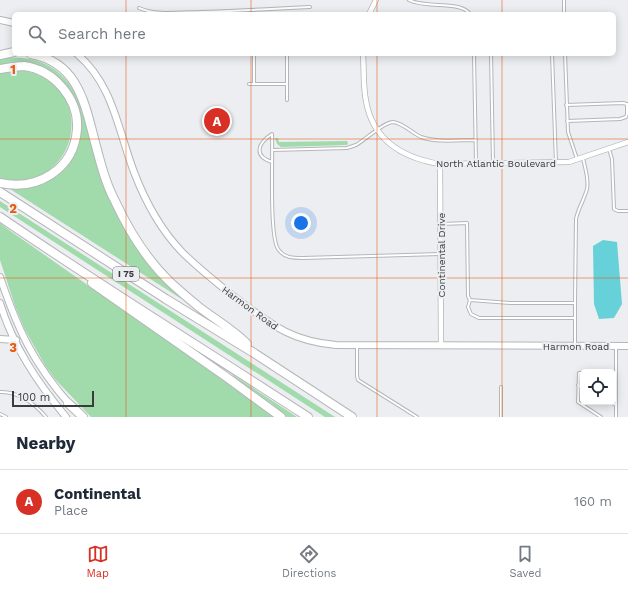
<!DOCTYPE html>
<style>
:root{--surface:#fff;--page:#f6f6f7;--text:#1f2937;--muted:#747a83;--line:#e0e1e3;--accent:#d93025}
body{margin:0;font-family:"Work Sans",sans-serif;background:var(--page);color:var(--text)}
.controls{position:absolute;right:12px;bottom:12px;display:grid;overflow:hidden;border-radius:6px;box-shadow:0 2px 10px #0003}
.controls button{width:36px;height:36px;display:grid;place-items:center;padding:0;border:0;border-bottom:1px solid var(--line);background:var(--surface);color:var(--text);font:20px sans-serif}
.scale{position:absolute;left:12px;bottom:10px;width:82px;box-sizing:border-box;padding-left:4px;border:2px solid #3a3b3c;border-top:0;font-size:11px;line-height:14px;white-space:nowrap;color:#3a3b3c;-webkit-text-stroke:3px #eceef1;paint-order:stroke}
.you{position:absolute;left:301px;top:223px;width:14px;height:14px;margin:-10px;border:3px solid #fff;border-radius:50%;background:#1a73e8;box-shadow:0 0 0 6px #1a73e833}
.badge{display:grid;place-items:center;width:26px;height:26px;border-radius:50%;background:var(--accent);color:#fff;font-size:13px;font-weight:700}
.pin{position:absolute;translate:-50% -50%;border:2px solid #fff;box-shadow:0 1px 4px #0006}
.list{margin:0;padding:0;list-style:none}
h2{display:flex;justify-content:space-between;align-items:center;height:52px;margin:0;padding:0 16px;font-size:17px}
h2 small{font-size:13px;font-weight:400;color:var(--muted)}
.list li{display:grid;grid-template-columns:26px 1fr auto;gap:12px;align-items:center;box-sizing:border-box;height:64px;padding:0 16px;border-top:1px solid var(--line)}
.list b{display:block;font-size:15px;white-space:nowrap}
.list p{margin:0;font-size:13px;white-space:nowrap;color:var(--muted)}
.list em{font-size:13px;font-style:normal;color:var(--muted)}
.icon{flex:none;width:22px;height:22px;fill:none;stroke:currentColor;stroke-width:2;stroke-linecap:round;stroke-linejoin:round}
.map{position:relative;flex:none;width:628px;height:417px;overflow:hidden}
.search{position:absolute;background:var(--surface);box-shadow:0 2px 10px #0003;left:12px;right:12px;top:12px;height:44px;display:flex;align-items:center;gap:10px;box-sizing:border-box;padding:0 14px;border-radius:6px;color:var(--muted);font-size:15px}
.sheet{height:116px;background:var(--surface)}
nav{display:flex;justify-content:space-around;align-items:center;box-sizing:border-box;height:56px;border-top:1px solid var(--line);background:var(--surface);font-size:11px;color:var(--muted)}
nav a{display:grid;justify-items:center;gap:2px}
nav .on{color:var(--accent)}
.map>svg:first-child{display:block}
.green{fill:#a1daab}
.water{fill:#66d1d9}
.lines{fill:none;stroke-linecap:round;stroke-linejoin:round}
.lane-casing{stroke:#b4b6b9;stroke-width:4}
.street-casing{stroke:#b4b6b9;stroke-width:6}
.secondary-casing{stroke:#b4b6b9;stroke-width:8}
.highway-casing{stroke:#b4b6b9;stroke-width:10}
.lane{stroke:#fff;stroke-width:2}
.street{stroke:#fff;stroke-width:4.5}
.secondary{stroke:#fff;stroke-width:6}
.highway{stroke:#fff;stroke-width:8}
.grid{fill:none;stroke:#e8590c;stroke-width:1;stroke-opacity:0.55}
.labels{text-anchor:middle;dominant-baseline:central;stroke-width:4;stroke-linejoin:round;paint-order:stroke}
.shield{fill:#eceef1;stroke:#6f7172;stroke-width:1}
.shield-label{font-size:9px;font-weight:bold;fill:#3a3b3c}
.street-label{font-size:10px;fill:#3a3b3c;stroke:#eceef1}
.grid-label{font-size:13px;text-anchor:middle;font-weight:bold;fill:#e8590c;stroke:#eceef1;stroke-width:4;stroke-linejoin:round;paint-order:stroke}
</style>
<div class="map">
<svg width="628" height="417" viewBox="0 0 628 417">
<rect width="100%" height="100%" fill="#eceef1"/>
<!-- green -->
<path class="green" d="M7,58C22,57 36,59 49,66C83,85 86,127 96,161C101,178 108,196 116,212C133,246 156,269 181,297L180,298L10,189L11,188L34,185L75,149L71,93L21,62L0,65V60Z
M17,70C102,77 81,198 0,178V73Z
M275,138H278L279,142L347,141L348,143L347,145L281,147L277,144Z
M0,201L335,417H325L0,207Z
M0,223L9,230L276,417H91L55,379L46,367L25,330L15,306L0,260Z
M233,375L297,417H287L272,404L232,376Z"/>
<!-- water -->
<path class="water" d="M603,240L617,242L622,304L614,318L599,319L594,304L593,246Z"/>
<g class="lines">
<defs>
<path id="lane" d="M409,0C426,9 460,0 470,14
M564,0V14
M139,8C157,16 180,12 199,12C236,11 273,9 310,7
M505,14H534
M254,54V84
M287,54V100
M474,54L476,163
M491,54L493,163
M552,54L556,163
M565,54L568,132L577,159
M249,84H287
M566,105L623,103L627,104V114L626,117L620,119L567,121
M609,149L612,159L614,209L618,211H628
M272,150L347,148C350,147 353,146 356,145C365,140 384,122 393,122C403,123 412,133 421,137C438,143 459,140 476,140
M272,162C253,156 258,143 272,134C273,155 269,235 278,249C284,258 293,258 303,258L440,254
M441,224L467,223L468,296L470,300L510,303H575L576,219C578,209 584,200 587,189C589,179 585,168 583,158
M470,300L468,307L471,314L479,318H575
M575,303V345
M357,347V376L358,380L417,417
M583,373H579L578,402L601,417
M578,385L583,388
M501,387V417
M0,392C18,391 35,404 46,417
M610,402L616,405
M0,414L6,417
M616,417V347"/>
<path id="street" d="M369,14L376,0
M363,54C364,69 363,86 366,101C373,141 403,158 440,164L569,162L628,142
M440,164L441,346"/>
<path id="secondary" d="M0,20L14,23
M77,54C113,84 118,130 134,172C145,201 160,229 182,252C199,269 218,284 237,299C272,325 291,341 336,345L628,346
M0,277C18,330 33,363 71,406
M0,303C13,346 37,382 66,417
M0,339L16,340"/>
<path id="highway" d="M31,54C80,63 85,106 96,146C101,165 106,184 115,201C128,229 145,257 167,279C177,289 188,298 199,307C213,318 235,331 247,344
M0,55L14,52
M0,69C8,68 16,66 24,66C54,70 79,99 77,129C74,170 37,191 0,183
M0,192L166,299L254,353L352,417
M0,217C101,286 205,350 308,417
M92,283L225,376L281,417
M68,403L83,417"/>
</defs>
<!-- lane casing -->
<use href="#lane" class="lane-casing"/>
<!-- street casing -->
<use href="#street" class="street-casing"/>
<!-- secondary casing -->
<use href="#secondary" class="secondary-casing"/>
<!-- highway casing -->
<use href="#highway" class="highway-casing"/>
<!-- lane -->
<use href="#lane" class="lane"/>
<!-- street -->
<use href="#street" class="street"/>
<!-- secondary -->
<use href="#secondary" class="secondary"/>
<!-- highway -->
<use href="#highway" class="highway"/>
</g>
<!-- grid -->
<path class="grid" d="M126,0V14M251,0V14M377,0V14M502,0V14M126,54V417M251,54V417M377,54V417M502,54V417M0,139H628M0,278H628"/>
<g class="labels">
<!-- shield labels -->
<rect class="shield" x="113" y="267" width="26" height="14" rx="3"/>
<g class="shield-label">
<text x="126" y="274">I 75</text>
</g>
<!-- street labels -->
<g class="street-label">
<text x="496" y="163">North Atlantic Boulevard</text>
<text transform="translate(441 255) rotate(-90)">Continental Drive</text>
<text transform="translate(250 308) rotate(36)">Harmon Road</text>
<text x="576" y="346">Harmon Road</text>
</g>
</g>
<g class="grid-label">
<text x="13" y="74">1</text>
<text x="13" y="213">2</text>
<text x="13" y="352">3</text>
</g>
</svg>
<div class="controls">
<button><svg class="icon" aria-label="locate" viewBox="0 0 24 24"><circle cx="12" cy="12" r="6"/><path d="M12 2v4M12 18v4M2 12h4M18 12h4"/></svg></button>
</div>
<div class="scale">100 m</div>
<div class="you"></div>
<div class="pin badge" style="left:217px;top:121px">A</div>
<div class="search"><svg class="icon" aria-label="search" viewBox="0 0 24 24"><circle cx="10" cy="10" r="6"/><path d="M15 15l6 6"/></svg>Search here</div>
</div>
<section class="sheet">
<h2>Nearby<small></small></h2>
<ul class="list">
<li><span class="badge">A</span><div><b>Continental</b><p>Place</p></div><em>160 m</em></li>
</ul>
</section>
<nav>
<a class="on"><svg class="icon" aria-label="map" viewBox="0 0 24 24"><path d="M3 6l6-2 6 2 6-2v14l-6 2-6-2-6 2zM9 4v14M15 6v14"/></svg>Map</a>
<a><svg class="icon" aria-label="directions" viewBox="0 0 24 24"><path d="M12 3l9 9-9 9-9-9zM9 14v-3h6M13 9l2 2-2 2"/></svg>Directions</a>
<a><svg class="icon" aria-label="saved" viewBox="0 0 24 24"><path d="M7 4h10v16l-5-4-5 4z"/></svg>Saved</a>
</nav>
